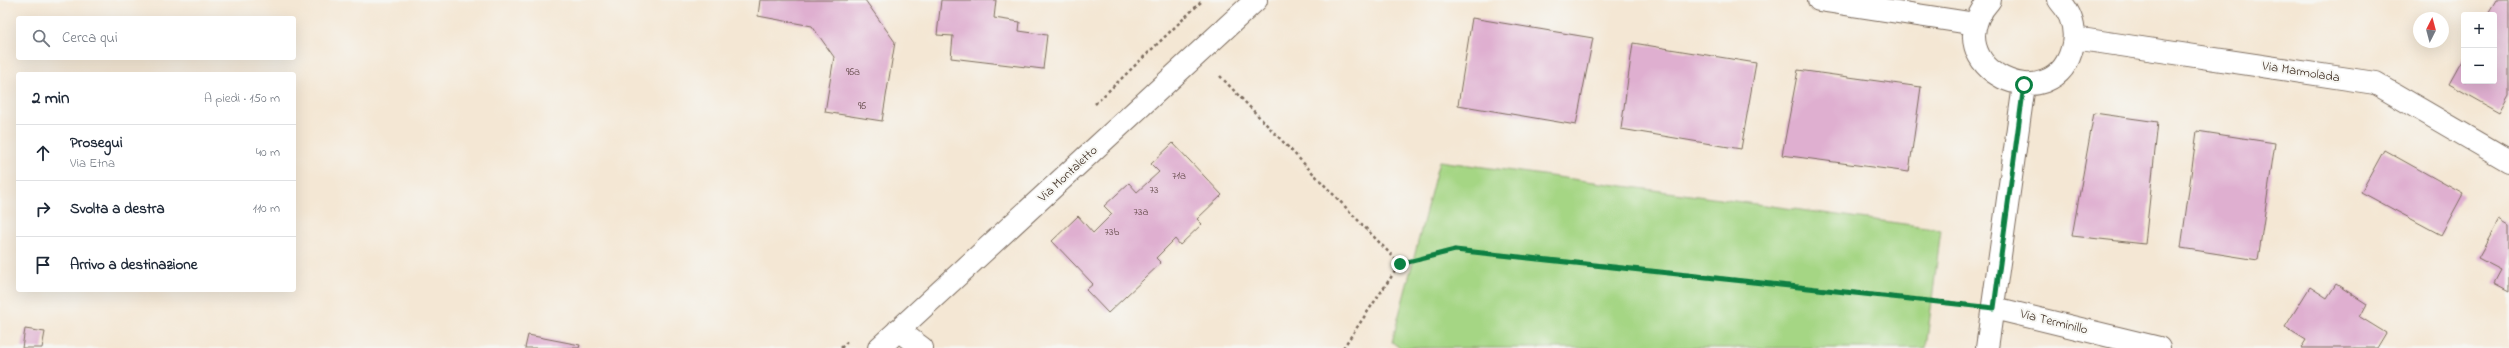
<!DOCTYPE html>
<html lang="it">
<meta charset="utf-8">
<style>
:root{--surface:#fff;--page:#f2f2f3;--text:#1f2937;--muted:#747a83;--line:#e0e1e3}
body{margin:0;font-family:"Indie Flower",sans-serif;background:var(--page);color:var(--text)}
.controls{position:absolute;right:12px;top:12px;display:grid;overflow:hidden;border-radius:4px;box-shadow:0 4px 16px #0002}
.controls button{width:36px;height:36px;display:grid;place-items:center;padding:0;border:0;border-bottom:1px solid var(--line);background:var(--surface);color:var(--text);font:20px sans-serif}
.compass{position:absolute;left:2413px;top:12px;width:36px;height:36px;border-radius:50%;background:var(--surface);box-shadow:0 4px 16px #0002;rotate:6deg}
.stop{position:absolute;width:12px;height:12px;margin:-9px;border:3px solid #0b8043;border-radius:50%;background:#fff}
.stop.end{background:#0b8043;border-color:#fff;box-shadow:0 1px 4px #0008}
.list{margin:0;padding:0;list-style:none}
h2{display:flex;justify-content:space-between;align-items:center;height:52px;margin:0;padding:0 16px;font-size:17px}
h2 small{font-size:13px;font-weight:400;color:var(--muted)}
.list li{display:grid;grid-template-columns:26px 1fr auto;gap:12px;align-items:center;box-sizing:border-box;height:56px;padding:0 16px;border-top:1px solid var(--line)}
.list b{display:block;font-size:15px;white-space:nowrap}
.list p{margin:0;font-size:13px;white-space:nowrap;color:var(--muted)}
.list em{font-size:13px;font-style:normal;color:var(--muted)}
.icon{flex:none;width:22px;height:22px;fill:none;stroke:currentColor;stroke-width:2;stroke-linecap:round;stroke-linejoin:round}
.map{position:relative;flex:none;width:2509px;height:348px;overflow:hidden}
.search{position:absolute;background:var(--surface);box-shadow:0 4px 16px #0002;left:16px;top:16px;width:280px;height:44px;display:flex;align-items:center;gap:10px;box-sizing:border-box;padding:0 14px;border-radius:4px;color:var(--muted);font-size:15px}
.panel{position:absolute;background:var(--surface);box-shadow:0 4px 16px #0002;left:16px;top:72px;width:280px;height:220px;border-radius:4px}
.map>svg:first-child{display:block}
.green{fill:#a5d684;stroke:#708051}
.building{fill:#dfafd0}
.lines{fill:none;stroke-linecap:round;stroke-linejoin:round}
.minor-casing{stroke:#7c6c5e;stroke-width:24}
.path{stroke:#7c6c5e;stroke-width:2.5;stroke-dasharray:3 3;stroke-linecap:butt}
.minor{stroke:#fff;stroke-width:22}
.route{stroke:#0b8043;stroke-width:5}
.labels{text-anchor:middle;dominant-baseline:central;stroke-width:4;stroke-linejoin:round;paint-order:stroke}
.number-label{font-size:11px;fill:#644b4a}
.street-label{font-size:13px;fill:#3b2a1e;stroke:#f6f6f2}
</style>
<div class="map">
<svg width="2509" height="348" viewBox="0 0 2509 348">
<rect width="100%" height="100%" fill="#f6f6f2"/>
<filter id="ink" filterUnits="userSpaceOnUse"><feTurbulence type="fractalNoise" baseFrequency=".025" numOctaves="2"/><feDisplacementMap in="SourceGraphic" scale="8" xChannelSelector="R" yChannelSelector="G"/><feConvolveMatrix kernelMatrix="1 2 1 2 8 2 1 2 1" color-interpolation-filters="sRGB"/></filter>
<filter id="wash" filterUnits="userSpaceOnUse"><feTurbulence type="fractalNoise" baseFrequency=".012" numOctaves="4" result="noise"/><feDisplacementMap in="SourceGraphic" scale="16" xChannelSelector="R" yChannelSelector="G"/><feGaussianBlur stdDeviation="0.9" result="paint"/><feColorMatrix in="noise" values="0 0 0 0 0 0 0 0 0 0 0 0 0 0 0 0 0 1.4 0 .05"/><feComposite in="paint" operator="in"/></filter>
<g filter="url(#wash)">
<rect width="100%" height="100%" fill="#f4e7d4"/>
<!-- green -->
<path class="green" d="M1439,161L1941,229L1926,348H1400L1392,342Z"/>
<g id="blocks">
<!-- building -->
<path class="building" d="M760,0H865L895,42L882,121L825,112L834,57L812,26L758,16Z
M941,0H996L994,18L1020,22L1019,31L1047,35L1043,69L951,58L953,36L937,35Z
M2496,0H2509V94L2499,112L2449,84L2464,57V81H2494V15H2487Z
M1472,18L1593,38L1576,125L1458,105Z
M1633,43L1756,63L1741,149L1621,129Z
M1798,70L1921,87L1909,172L1782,155Z
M2094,113L2158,122L2145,244L2072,236Z
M2197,131L2275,143L2258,260L2181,248Z
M1173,143L1222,195L1197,219L1202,224L1180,245L1175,239L1156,258L1161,263L1108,313L1086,290L1093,284L1052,241L1078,216L1093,233L1112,214L1104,206L1129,183L1137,192L1159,172L1151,164Z
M2384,150L2463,194L2441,235L2361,192Z
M2499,220L2509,226V291L2494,283L2501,270L2478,258Z
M2336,284L2367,304L2360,317L2386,333L2377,348H2301L2306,340L2285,327L2310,287L2327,298Z
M25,329L45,332L42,348H22Z
M528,335L580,345L579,348H525Z"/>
</g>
</g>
<g filter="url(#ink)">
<use href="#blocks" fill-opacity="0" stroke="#7c6c5e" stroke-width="1"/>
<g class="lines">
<defs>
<path id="minor" d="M1819,0L1976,24
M1990,0C1930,67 2057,126 2073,44C2076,27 2070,12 2059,0
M2074,38L2375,83L2509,161
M1994,308L2159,348
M898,330L922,348
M879,348L1256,0
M1987,348L2024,85"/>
</defs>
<!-- minor casing -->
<use href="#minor" class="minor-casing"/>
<!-- path -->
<path class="path" d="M1220,76L1400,264
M1095,104L1203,0
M841,348L849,340
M1343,348L1400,264L1455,250L1963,304"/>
<!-- minor -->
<use href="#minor" class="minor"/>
</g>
</g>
<g class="lines" filter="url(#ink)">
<!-- route -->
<path class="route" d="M1400,264L1455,250L1994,308L2024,85"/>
</g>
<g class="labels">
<!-- number labels -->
<g class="number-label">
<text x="853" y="72">96a</text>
<text x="862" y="106">96</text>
<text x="1179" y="176">71a</text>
<text x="1154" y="190">73</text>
<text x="1141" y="212">73a</text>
<text x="1112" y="232">73b</text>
</g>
<!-- street labels -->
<g class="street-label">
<text transform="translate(2301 72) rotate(9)">Via Marmolada</text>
<text transform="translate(1068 174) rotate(-43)">Via Montaletto</text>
<text transform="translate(2054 322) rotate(14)">Via Terminillo</text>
</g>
</g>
</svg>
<div class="controls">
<button>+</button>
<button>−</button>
</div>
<svg class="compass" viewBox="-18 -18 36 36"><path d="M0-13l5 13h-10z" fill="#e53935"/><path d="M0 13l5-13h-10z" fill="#747a83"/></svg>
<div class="stop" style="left:2024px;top:85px"></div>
<div class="stop end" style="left:1400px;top:264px"></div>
<div class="search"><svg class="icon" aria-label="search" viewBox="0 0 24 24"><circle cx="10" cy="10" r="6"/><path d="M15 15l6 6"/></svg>Cerca qui</div>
<section class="panel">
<h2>2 min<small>A piedi · 150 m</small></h2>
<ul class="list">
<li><svg class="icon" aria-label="ahead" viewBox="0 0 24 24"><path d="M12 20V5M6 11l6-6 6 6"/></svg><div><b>Prosegui</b><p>Via Etna</p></div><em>40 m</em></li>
<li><svg class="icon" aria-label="right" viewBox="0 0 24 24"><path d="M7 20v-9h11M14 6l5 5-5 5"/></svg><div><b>Svolta a destra</b></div><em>110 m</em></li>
<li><svg class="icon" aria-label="arrive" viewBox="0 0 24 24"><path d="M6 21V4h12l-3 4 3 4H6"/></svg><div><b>Arrivo a destinazione</b></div></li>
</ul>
</section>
</div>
